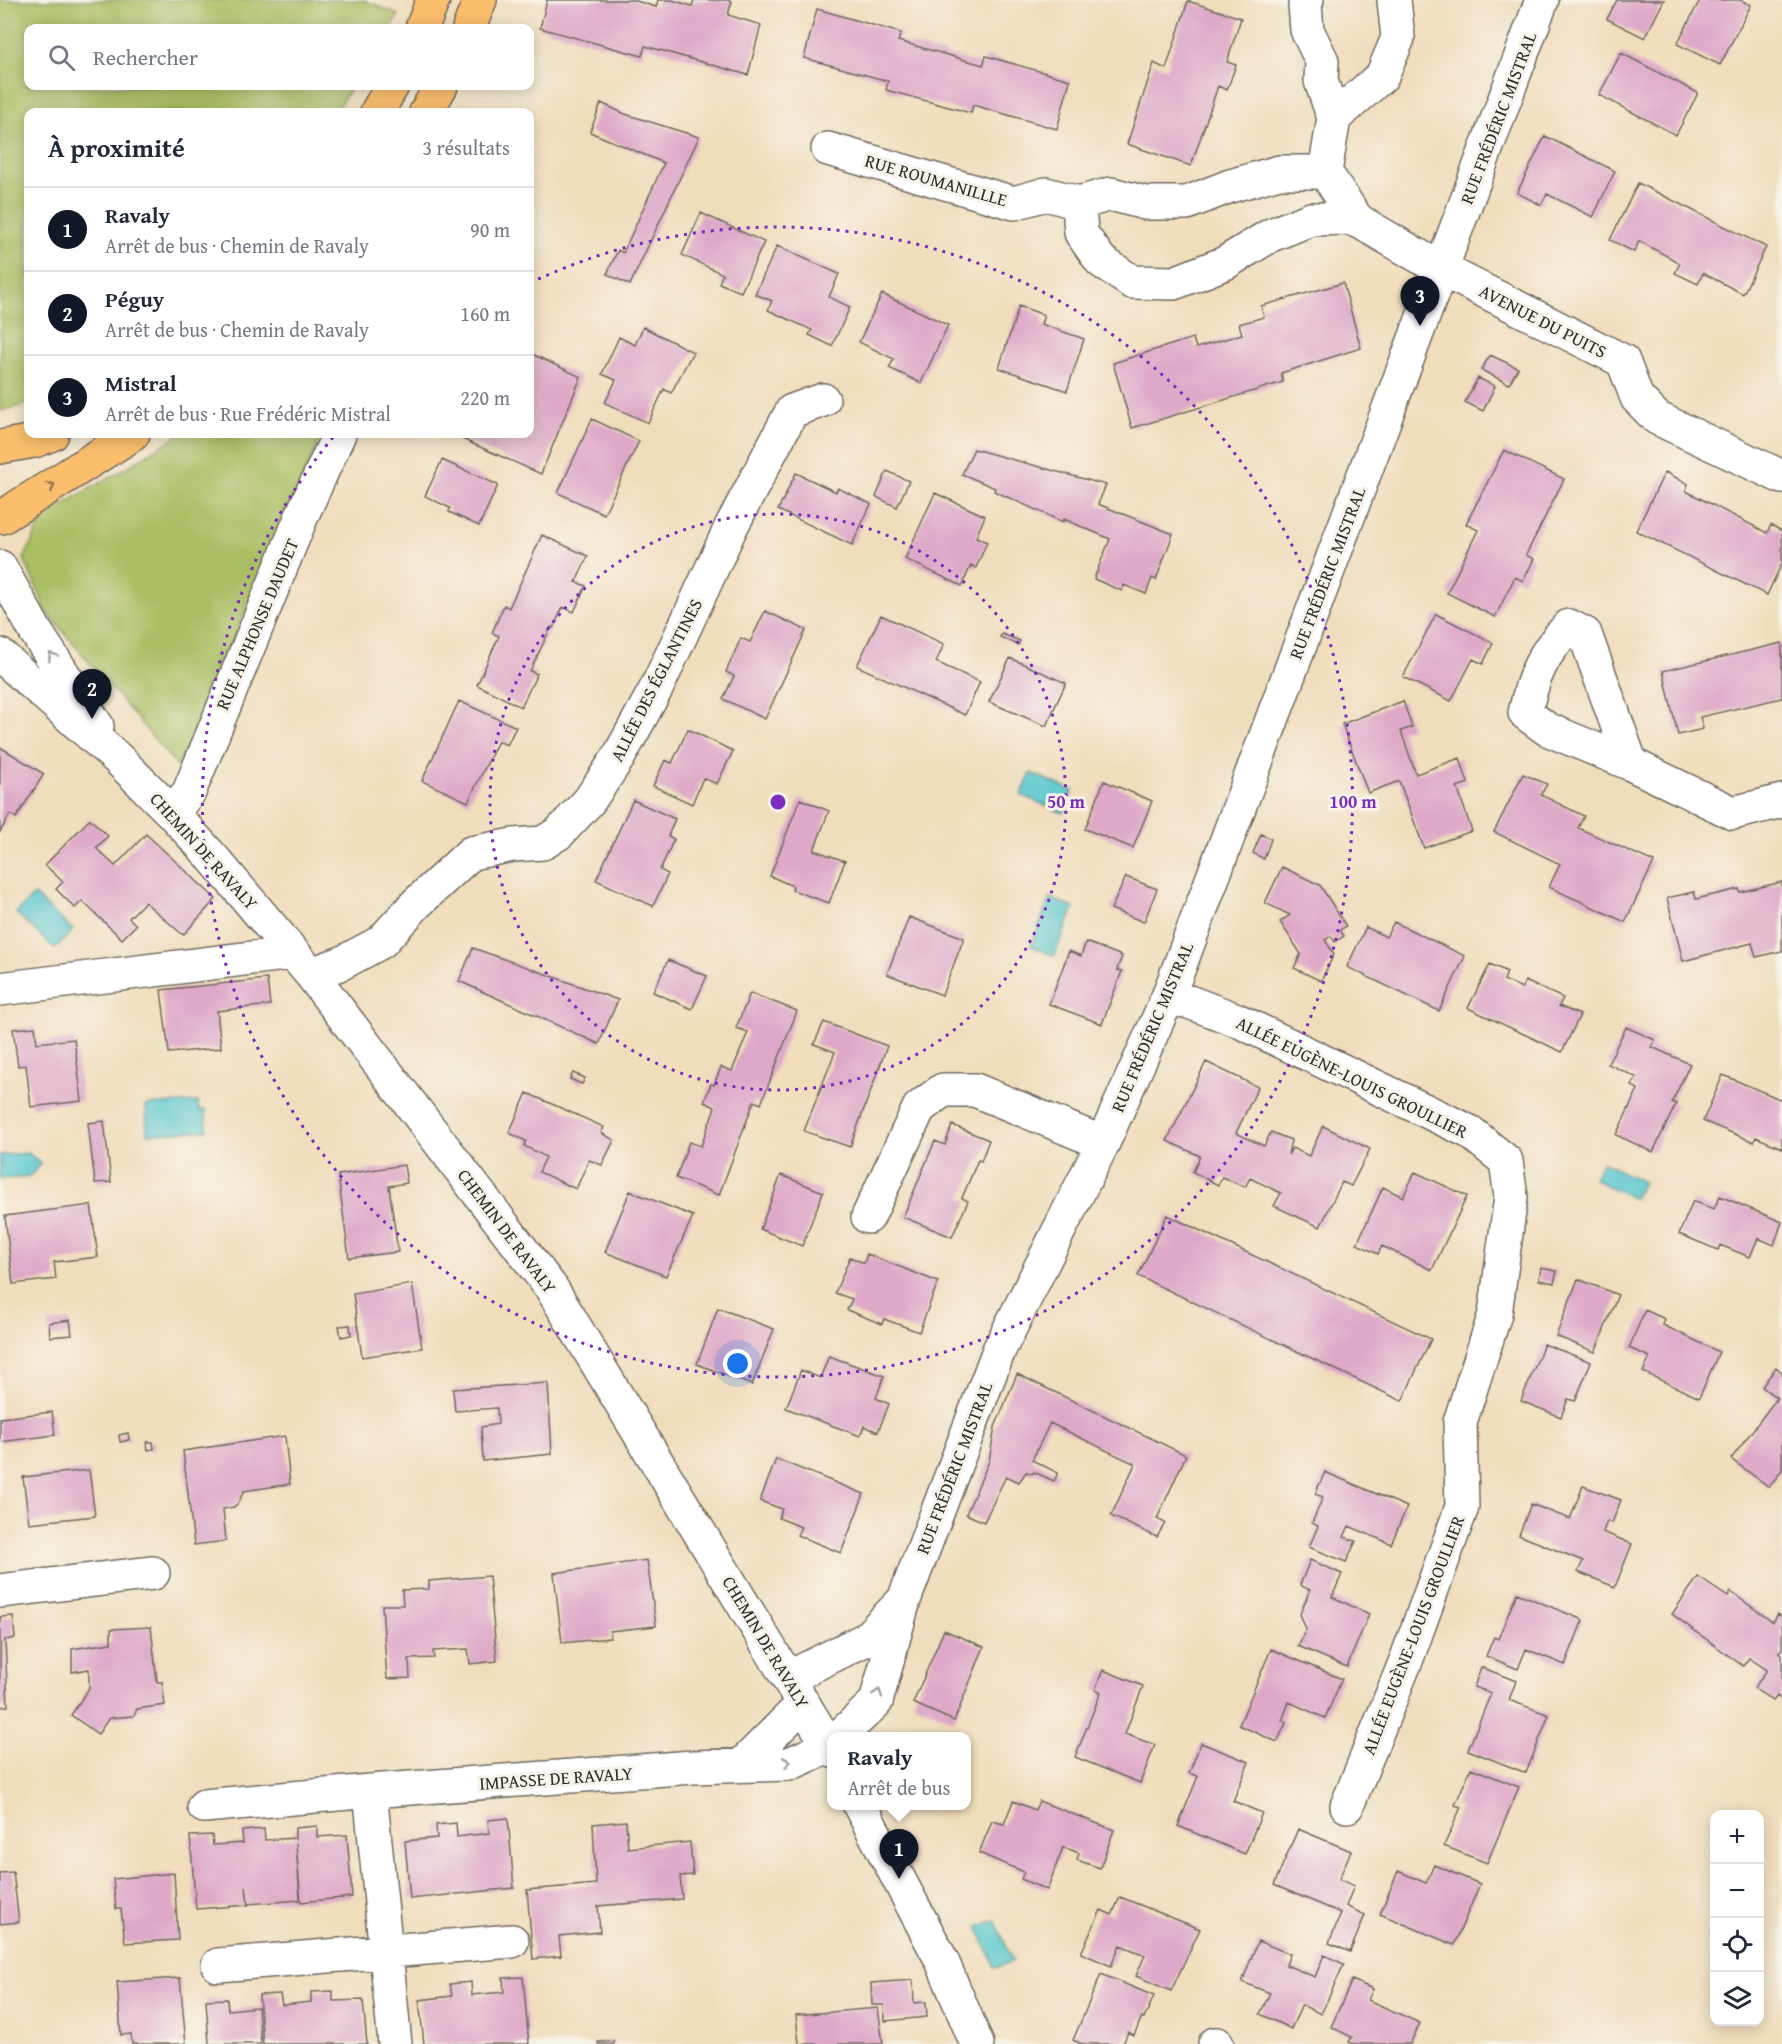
<!DOCTYPE html>
<html lang="fr">
<meta charset="utf-8">
<style>
:root{--surface:#fff;--page:#f2f2f3;--text:#1f2937;--muted:#747a83;--line:#e0e1e3;--accent:#111827}
body{margin:0;font-family:"Gentium Book Plus",serif;background:var(--page);color:var(--text)}
.controls{position:absolute;right:18px;bottom:18px;display:grid;overflow:hidden;border-radius:12px;box-shadow:0 3px 15px #0003}
.controls button{width:54px;height:54px;display:grid;place-items:center;padding:0;border:0;border-bottom:2px solid var(--line);background:var(--surface);color:var(--text);font:30px sans-serif}
.you{position:absolute;left:738px;top:1364px;width:21px;height:21px;margin:-15px;border:4px solid #fff;border-radius:50%;background:#1a73e8;box-shadow:0 0 0 9px #1a73e833}
.badge{display:grid;place-items:center;width:39px;height:39px;border-radius:50%;background:var(--accent);color:#fff;font-size:20px;font-weight:700}
.pin{position:absolute;translate:-50% -50px;filter:drop-shadow(0 2px 3px #0008)}
.pin::after{content:'';position:absolute;top:32px;width:21px;height:18px;background:inherit;clip-path:polygon(0 0,100% 0,50% 100%)}
.popup{position:absolute;left:827px;top:1732px;width:144px;height:78px;box-sizing:border-box;display:grid;place-content:center;border-radius:12px;background:var(--surface);filter:drop-shadow(0 2px 4px #0005);font-size:20px;white-space:nowrap;color:var(--muted)}
.popup b{font-size:22px;color:var(--text)}
.popup::after{content:'';position:absolute;left:50%;top:100%;margin-left:-12px;border:12px solid transparent;border-top-color:var(--surface)}
.list{margin:0;padding:0;list-style:none}
h2{display:flex;justify-content:space-between;align-items:center;height:78px;margin:0;padding:0 24px;font-size:26px}
h2 small{font-size:20px;font-weight:400;color:var(--muted)}
.list li{display:grid;grid-template-columns:39px 1fr auto;gap:18px;align-items:center;box-sizing:border-box;height:84px;padding:0 24px;border-top:2px solid var(--line)}
.list b{display:block;font-size:22px;white-space:nowrap}
.list p{margin:0;font-size:20px;white-space:nowrap;color:var(--muted)}
.list em{font-size:20px;font-style:normal;color:var(--muted)}
.icon{flex:none;width:33px;height:33px;fill:none;stroke:currentColor;stroke-width:2;stroke-linecap:round;stroke-linejoin:round}
.map{position:relative;flex:none;width:1782px;height:2044px;overflow:hidden}
.search{position:absolute;background:var(--surface);box-shadow:0 3px 15px #0003;left:24px;top:24px;width:510px;height:66px;display:flex;align-items:center;gap:15px;box-sizing:border-box;padding:0 21px;border-radius:12px;color:var(--muted);font-size:22px}
.panel{position:absolute;background:var(--surface);box-shadow:0 3px 15px #0003;left:24px;top:108px;width:510px;height:330px;border-radius:12px}
.map>svg:first-child{display:block}
.green{fill:#a9be62;stroke:#6a7446;stroke-width:1.5}
.water{fill:#59c7ce;stroke:#42797c;stroke-width:1.5}
.building{fill:#dea9c8}
.lines{fill:none;stroke-linecap:round;stroke-linejoin:round}
.minor-casing{stroke:#70695e;stroke-width:36}
.major-casing{stroke:#70695e;stroke-width:36}
.minor{stroke:#fff;stroke-width:33}
.major{stroke:#fabe6d;stroke-width:33}
.oneway{stroke:#92744c}
.oneway2{stroke:#a0a0a0}
.ring{fill:none;stroke:#7b2cbf;stroke-width:3;stroke-dasharray:3 6}
.labels{text-anchor:middle;dominant-baseline:central;stroke-width:6;stroke-linejoin:round;paint-order:stroke}
.street-label{font-size:18px;fill:#2b2b2b;stroke:#f7f3e8}
.centre{fill:#7b2cbf;stroke:#f7f3e8;stroke-width:3}
.ring-label{font-size:18px;text-anchor:middle;font-weight:bold;fill:#7b2cbf;stroke:#f7f3e8;stroke-width:6;stroke-linejoin:round;paint-order:stroke}
</style>
<div class="map">
<svg width="1782" height="2044" viewBox="0 0 1782 2044">
<rect width="100%" height="100%" fill="#f7f3e8"/>
<filter id="ink" filterUnits="userSpaceOnUse"><feTurbulence type="fractalNoise" baseFrequency=".0167" numOctaves="2"/><feDisplacementMap in="SourceGraphic" scale="12" xChannelSelector="R" yChannelSelector="G"/><feConvolveMatrix kernelMatrix="1 2 1 2 8 2 1 2 1" color-interpolation-filters="sRGB"/></filter>
<filter id="wash" filterUnits="userSpaceOnUse"><feTurbulence type="fractalNoise" baseFrequency=".008" numOctaves="4" result="noise"/><feDisplacementMap in="SourceGraphic" scale="24" xChannelSelector="R" yChannelSelector="G"/><feGaussianBlur stdDeviation="1.35" result="paint"/><feColorMatrix in="noise" values="0 0 0 0 0 0 0 0 0 0 0 0 0 0 0 0 0 1.4 0 .05"/><feComposite in="paint" operator="in"/></filter>
<g filter="url(#wash)">
<rect width="100%" height="100%" fill="#f0ddbc"/>
<!-- green -->
<path class="green" d="M0,0H364L399,15L390,28H28V86H352L335,112H28V404L0,411Z
M180,434H322L178,767L47,612L24,559L44,515L121,471Z"/>
<!-- water -->
<path class="water" d="M1031,773L1073,791L1063,813L1021,795Z
M34,895L73,930L55,949L16,913Z
M1050,898L1074,908L1054,956L1031,946Z
M198,1102L199,1110H206L207,1130L147,1134L146,1105Z
M28,1153L40,1163C34,1181 17,1177 0,1179V1155Z
M1602,1162L1643,1182L1634,1199L1594,1179Z
M995,1920L1013,1961L995,1968L978,1927Z"/>
<g id="blocks">
<!-- building -->
<path class="building" d="M547,0H633L656,7L658,0H672L692,6L694,0H726L732,1L728,15L761,25L748,75L645,46L642,56L540,28Z
M1617,0H1664L1645,38L1607,19Z
M1700,0H1740L1751,5L1720,65L1677,44Z
M1188,1L1241,18L1227,62L1236,65L1227,90L1218,86L1191,166L1127,144L1154,63L1166,69Z
M817,9L901,33L898,41L983,65L986,56L1070,80L1057,129L973,105L971,113L886,90L888,81L804,58Z
M1621,53L1698,93L1676,135L1599,95Z
M601,103L625,114L699,137L630,285L607,274L618,250L623,253L664,163L590,132Z
M1545,136L1615,171L1593,217L1547,194L1541,205L1517,193Z
M1638,183L1766,247L1743,294L1703,273L1698,284L1675,273L1680,263L1639,241L1634,252L1610,240Z
M701,213L764,242L741,292L719,283L723,274L682,255Z
M777,246L839,274L829,297L850,307L832,346L809,335L812,330L768,310L772,301L755,294Z
M1343,283L1361,348L1281,373L1283,382L1132,428L1113,363L1193,338L1196,348L1242,334L1239,324L1264,317L1261,306Z
M882,294L948,325L921,383L889,368L894,359L859,342Z
M1019,306L1044,315L1041,324L1084,339L1067,391L999,368Z
M643,327L693,352L671,393L664,389L648,423L605,403L616,380L602,374L619,337L635,345Z
M530,353L581,377L541,474L462,439L464,434H530Z
M1490,355L1518,368L1509,384L1481,370Z
M1478,378L1495,386L1483,411L1465,402Z
M592,419L639,441L604,514L558,493Z
M974,449L1106,485L1098,504L1173,534L1156,580L1152,578L1146,594L1124,585L1122,591L1094,579L1110,539L1064,519L1063,522L994,491L995,488L962,474Z
M1504,450L1564,479L1526,555L1534,559L1523,581L1515,577L1495,617L1447,593L1478,530L1466,524Z
M442,460L498,485L479,526L449,512L450,508L425,496Z
M887,471L909,481L897,507L876,497Z
M1665,472L1688,484L1686,491L1767,533L1771,525L1782,531V563L1767,595L1636,531Z
M796,473L836,492L838,488L871,504L852,545L778,510Z
M935,493L985,516L976,537L987,542L976,568L971,565L962,586L905,559Z
M542,535L588,556L576,582L586,586L574,612L563,607L553,628L551,627L530,671L537,674L521,707L477,685L499,636L492,633L504,605L509,608Z
M765,611L806,630L765,719L723,699L734,676L726,672L741,638L750,642Z
M1436,614L1493,643L1483,664L1473,659L1451,701L1403,677Z
M881,615L944,644L936,662L980,682L965,715L857,666Z
M1002,634L1020,641L1018,645L1000,637Z
M1782,643V698L1700,717L1703,729L1678,735L1663,671Z
M1010,658L1066,683L1046,726L989,702Z
M459,701L516,727L507,745L498,741L468,802L422,781Z
M1403,701L1412,727L1401,731L1416,774L1460,758L1468,783L1457,787L1472,831L1424,848L1399,781L1368,793L1342,724Z
M688,729L733,751L717,784L703,778L692,804L653,786L665,760L672,763Z
M0,747L44,774L16,818L10,814L0,832Z
M1523,774L1547,784L1541,795L1584,816L1578,828L1654,862L1625,922L1549,887L1560,864L1494,832Z
M1104,781L1152,801L1133,848L1085,829Z
M800,799L829,811L814,850L845,861L829,903L792,890L793,886L770,876Z
M633,800L675,819L668,836L674,839L660,870L668,874L653,906L596,880Z
M90,819L108,836L96,848L115,866L146,834L216,899L183,935L145,902L129,918L136,925L122,939L82,901L75,908L56,889L63,882L45,865Z
M1261,834L1271,839L1264,859L1253,853Z
M1282,867L1320,885L1346,926L1340,930L1344,936L1335,942L1331,936L1325,940L1334,954L1321,981L1294,968L1301,954L1280,922L1290,915L1265,903Z
M1126,877L1157,889L1144,922L1111,909Z
M1782,882V951L1756,957L1752,943L1683,961L1667,898L1694,892L1696,899L1739,889L1740,892Z
M909,917L964,938L942,995L887,974Z
M1394,922L1465,956L1439,1011L1347,967L1366,927L1386,937Z
M1086,942L1122,956L1117,970L1122,971L1102,1024L1049,1004L1069,951L1081,956Z
M473,948L618,1000L599,1044L459,981Z
M668,960L707,976L692,1009L653,992Z
M1490,964L1507,972L1504,980L1522,988L1525,981L1563,998L1559,1006L1580,1015L1562,1052L1468,1008Z
M267,979L270,1005L217,1011L221,1048L169,1053L161,990Z
M750,993L797,1011L761,1104L754,1101L719,1195L676,1178L689,1142L701,1146L715,1107L704,1102L711,1084L714,1085L721,1067L732,1071L748,1032L736,1028Z
M824,1022L887,1046L850,1147L804,1131L835,1052L814,1044Z
M35,1027L37,1043L74,1039L82,1101L31,1107L26,1065L18,1066L13,1029Z
M1626,1027L1655,1040L1652,1047L1690,1064L1672,1102L1676,1104L1653,1152L1616,1135L1638,1089L1632,1086L1636,1077L1608,1064Z
M1206,1062L1258,1087L1236,1133L1264,1146L1271,1132L1291,1140L1288,1155L1292,1148L1309,1156L1323,1126L1370,1149L1351,1186L1342,1182L1320,1227L1274,1206L1281,1193L1250,1178L1245,1187L1222,1177L1218,1185L1193,1172L1200,1156L1167,1141Z
M573,1073L585,1078L582,1084L570,1079Z
M1723,1075L1782,1100V1148L1756,1137L1754,1142L1703,1121Z
M527,1093L604,1127L601,1133L614,1140L602,1165L589,1160L576,1189L539,1172L546,1157L524,1146L526,1141L509,1133Z
M104,1121L111,1182L95,1183L88,1123Z
M952,1125L989,1140L981,1161L978,1160L962,1198L968,1201L952,1237L903,1217L935,1141L945,1145Z
M404,1165L407,1183L389,1186L398,1252L349,1258L338,1175Z
M1415,1172L1467,1196L1432,1270L1382,1246L1378,1254L1357,1244L1383,1187L1403,1197Z
M781,1175L823,1192L802,1246L760,1229Z
M630,1191L693,1216L666,1276L605,1252Z
M1720,1196L1782,1222L1774,1245L1758,1238L1750,1257L1720,1245L1718,1250L1679,1234L1693,1201L1714,1209Z
M91,1205L98,1257L54,1262L56,1279L13,1284L5,1216Z
M1167,1215L1431,1339L1402,1401L1138,1276Z
M867,1254L938,1282L919,1332L884,1319L882,1324L847,1310L852,1299L835,1293L850,1257L864,1263Z
M1541,1268L1557,1271L1554,1283L1539,1280Z
M1578,1279L1618,1295L1595,1352L1556,1336Z
M412,1284L422,1348L362,1357L353,1294Z
M718,1308L774,1329L752,1385L697,1364Z
M1645,1310L1665,1319L1663,1325L1719,1352L1699,1398L1643,1372L1650,1357L1629,1348Z
M70,1320L72,1335L50,1337L49,1323Z
M350,1325L351,1335L341,1337L339,1326Z
M1544,1344L1591,1362L1575,1401L1568,1399L1561,1417L1521,1401Z
M829,1356L884,1376L876,1398L889,1404L878,1432L864,1426L860,1436L786,1408L801,1370L820,1378Z
M1776,1367L1782,1372V1470L1769,1487L1731,1459L1777,1398L1762,1387Z
M1017,1374L1186,1455L1157,1519L1165,1523L1157,1537L1111,1516L1135,1464L1050,1423L1032,1460L1058,1473L1054,1481L1034,1472L1032,1474L1026,1472L1019,1482L1006,1476L984,1522L966,1514L989,1461L995,1427Z
M548,1383L552,1454L483,1461L481,1427L498,1424L497,1408L455,1411L453,1389Z
M52,1412L55,1435L0,1442V1418Z
M128,1433L129,1440L120,1442L119,1435Z
M285,1436L290,1484L244,1491L238,1503L234,1507L223,1509L226,1541L194,1545L183,1451Z
M147,1442H153L154,1449L148,1450Z
M776,1459L864,1494L841,1553L797,1535L801,1527L779,1518L782,1509L760,1501Z
M89,1470L95,1516L29,1523L23,1477Z
M1325,1472L1407,1507L1391,1544L1349,1526L1344,1537L1356,1541L1346,1562L1309,1547L1318,1526L1312,1523L1323,1497L1315,1494Z
M1583,1486L1621,1500L1612,1523L1607,1521L1603,1532L1632,1544L1615,1587L1578,1572L1583,1561L1519,1535L1531,1504L1570,1519Z
M647,1560L656,1626L610,1631V1638L562,1643L554,1573Z
M1310,1560L1342,1574L1332,1597L1369,1614L1347,1667L1298,1646L1306,1629L1300,1614L1310,1590L1300,1585Z
M489,1576L497,1661L470,1664L468,1649L433,1651L434,1658L409,1659L410,1678L387,1679L382,1605H403L402,1590L429,1589V1581Z
M1698,1577L1728,1597L1731,1592L1773,1622L1778,1614L1782,1617V1649L1779,1652L1782,1654V1700L1777,1696L1773,1701L1754,1688L1767,1670L1749,1658L1743,1666L1672,1614Z
M1517,1593L1583,1620L1565,1665L1526,1649L1518,1669L1486,1656L1494,1637L1498,1639Z
M13,1616L15,1638L5,1640L8,1706L0,1707V1617Z
M151,1627L157,1682H162L165,1705L137,1709L134,1716L109,1718L98,1734L71,1715L89,1688V1669L72,1672V1649L111,1643V1629Z
M944,1630L984,1647L954,1721L913,1703Z
M1271,1649L1342,1679L1325,1718L1289,1702L1282,1721L1286,1723L1277,1742L1239,1725Z
M1481,1667L1516,1681L1509,1700L1549,1715L1526,1773L1468,1750L1491,1693L1474,1687Z
M1103,1670L1143,1686L1125,1734L1155,1745L1140,1783L1075,1757L1101,1692L1095,1690Z
M1201,1743L1249,1762L1233,1801L1262,1813L1245,1854L1178,1826L1198,1776L1189,1773Z
M1471,1768L1519,1787L1487,1863L1444,1846L1461,1807L1455,1805Z
M1013,1801L1035,1810L1039,1801L1114,1830L1100,1868L1077,1860L1079,1853L1063,1847L1047,1890L1021,1879L1024,1872L979,1853L992,1821L1004,1824Z
M508,1818L514,1888L410,1899L405,1841L437,1838L436,1825L456,1823L457,1837L489,1833L488,1820Z
M626,1821L628,1848L690,1842L693,1875L680,1876L682,1899L598,1906L600,1932L559,1936L561,1956L533,1959L527,1890L596,1884L593,1824Z
M317,1826V1837L347,1835L352,1897L301,1902L296,1843L300,1900L248,1904L246,1887L248,1905L196,1909L190,1836L212,1835L213,1845L243,1843L242,1831L264,1829L265,1840L295,1838V1828Z
M1298,1829L1351,1851L1339,1879L1354,1886L1346,1906L1365,1915L1350,1952L1329,1943L1341,1913L1274,1885Z
M1434,1865L1480,1884L1454,1945L1380,1914L1398,1871L1426,1883Z
M13,1872L19,1922L0,1924V1873Z
M174,1873L178,1940L125,1943L121,1909H116L113,1879Z
M1120,1897L1200,1929L1171,1991L1136,1976L1145,1955L1120,1945L1111,1966L1081,1953L1101,1910L1112,1915Z
M1258,1941L1290,1954L1286,1965L1315,1977L1324,1955L1344,1964L1321,2014L1302,2005L1291,2029L1260,2014L1270,1993L1242,1982Z
M1101,1974L1154,1996L1144,2019L1142,2017L1134,2035L1128,2032L1123,2044H1082L1073,2040Z
M523,1977L529,2044H424L419,2000L452,1996L450,1984L471,1982L472,1995L504,1992L503,1978Z
M180,1978L186,2044H132L131,2034L121,2035L117,1982Z
M913,1980L914,2003L926,2002L927,2017L885,2021L884,2005H872L871,1983Z
M1352,1980L1373,1989L1368,2000L1420,2023L1410,2044H1355L1349,2042L1352,2037L1331,2027Z
M333,1991V2001L363,2000L367,2044H263L259,1995L280,1994L282,2005L311,2002V1992Z
M227,1999L228,2010L258,2007L261,2044H209L206,2000Z
M878,2008L883,2044H799L796,2015Z
M614,2041V2044H598V2042Z"/>
</g>
</g>
<g filter="url(#ink)">
<use href="#blocks" fill-opacity="0" stroke="#70695e" stroke-width="1.5"/>
<g class="lines">
<defs>
<path id="minor" d="M1307,0L1305,5L1307,30L1322,61L1321,81L1334,118L1325,172L1356,218L1362,223L1441,269L1623,361L1637,398L1657,418L1782,477
M1334,118L1382,76L1398,38L1394,0
M828,149L1014,203L1046,194L1079,203
M1325,172H1279L1230,186L1187,203H1145L1111,194L1079,203L1081,233L1101,261L1132,282L1174,283L1225,263L1271,235L1311,219L1349,218L1362,223
M0,567L36,632L97,726
M0,655L117,758L172,813L212,857L311,974L552,1289L832,1751
M1631,764L1585,634L1569,626C1542,654 1533,676 1525,713L1547,729L1631,764L1733,813L1782,801
M172,813L189,792L303,513L339,434
M311,974L342,963L381,942L416,904L471,853L513,845L543,843L559,833L589,801L618,758L657,687L731,527L792,411L823,400
M0,989L293,953
M1168,997L1189,1002L1237,1020L1470,1132L1506,1161L1511,1197L1495,1314L1460,1422L1462,1507L1407,1658L1347,1806
M868,1217L919,1108L943,1090H975L1103,1143
M0,1591L153,1573
M788,1678L866,1639L901,1603
M840,1736L876,1702L904,1600L999,1350L1103,1143L1168,997L1542,0
M742,1765L803,1704
M204,1806L370,1791
M860,1806L942,1961L977,2044
M218,1965L512,1941
M395,2044L370,1791L693,1767L789,1764L832,1745
M1215,2044H1217"/>
<path id="major" d="M422,28L433,0
M469,28L480,0
M377,112L392,86
M426,112L441,86
M0,447L34,441L52,434
M2,517L133,434"/>
</defs>
<!-- minor casing -->
<use href="#minor" class="minor-casing"/>
<!-- major casing -->
<use href="#major" class="major-casing"/>
<!-- minor -->
<use href="#minor" class="minor"/>
<!-- major -->
<use href="#major" class="major"/>
</g>
<!-- one-way arrows -->
<defs><path id="oneway-chevron" d="M-2-3.5L2.5 0L-2 3.5" fill="none" stroke-width="1.6" stroke-linecap="round" stroke-linejoin="round" transform="scale(1.5)"/></defs>
<use class="oneway" href="#oneway-chevron" transform="translate(51 486) rotate(-32)"/>
<g class="oneway2">
<use href="#oneway-chevron" transform="translate(52 656) rotate(-123)"/>
<use href="#oneway-chevron" transform="translate(878 1693) rotate(-72)"/>
<use href="#oneway-chevron" transform="translate(787 1762) rotate(-10)"/>
</g>
</g>
<!-- distance rings -->
<g class="ring">
<circle cx="778" cy="802" r="288"/>
<path d="M530 283A575 575 0 1 1 334 436"/>
</g>
<g class="labels">
<!-- street labels -->
<g class="street-label">
<text transform="translate(1498 118) rotate(-69)">RUE FRÉDÉRIC MISTRAL</text>
<text transform="translate(936 180) rotate(16)">RUE ROUMANILLLE</text>
<text transform="translate(1543 321) rotate(27)">AVENUE DU PUITS</text>
<text transform="translate(1327 573) rotate(-69)">RUE FRÉDÉRIC MISTRAL</text>
<text transform="translate(257 624) rotate(-67)">RUE ALPHONSE DAUDET</text>
<text transform="translate(656 680) rotate(-63)">ALLÉE DES ÉGLANTINES</text>
<text transform="translate(204 851) rotate(48)">CHEMIN DE RAVALY</text>
<text transform="translate(1152 1027) rotate(-67)">RUE FRÉDÉRIC MISTRAL</text>
<text transform="translate(1352 1077) rotate(26)">ALLÉE EUGÈNE-LOUIS GROULLIER</text>
<text transform="translate(507 1231) rotate(53)">CHEMIN DE RAVALY</text>
<text transform="translate(954 1468) rotate(-69)">RUE FRÉDÉRIC MISTRAL</text>
<text transform="translate(1413 1635) rotate(-69)">ALLÉE EUGÈNE-LOUIS GROULLIER</text>
<text transform="translate(766 1642) rotate(59)">CHEMIN DE RAVALY</text>
<text transform="translate(556 1778) rotate(-4)">IMPASSE DE RAVALY</text>
</g>
</g>
<circle cx="778" cy="802" r="9" class="centre"/>
<g class="ring-label">
<text x="1066" y="808">50 m</text>
<text x="1353" y="808">100 m</text>
</g>
</svg>
<div class="controls">
<button>+</button>
<button>−</button>
<button><svg class="icon" aria-label="locate" viewBox="0 0 24 24"><circle cx="12" cy="12" r="6"/><path d="M12 2v4M12 18v4M2 12h4M18 12h4"/></svg></button>
<button><svg class="icon" aria-label="layers" viewBox="0 0 24 24"><path d="M12 4l9 5-9 5-9-5zM3 14l9 5 9-5"/></svg></button>
</div>
<div class="you"></div>
<div class="pin badge" style="left:899px;top:1879px">1</div>
<div class="popup"><b>Ravaly</b>Arrêt de bus</div>
<div class="pin badge" style="left:92px;top:719px">2</div>
<div class="pin badge" style="left:1420px;top:326px">3</div>
<div class="search"><svg class="icon" aria-label="search" viewBox="0 0 24 24"><circle cx="10" cy="10" r="6"/><path d="M15 15l6 6"/></svg>Rechercher</div>
<section class="panel">
<h2>À proximité<small>3 résultats</small></h2>
<ul class="list">
<li><span class="badge">1</span><div><b>Ravaly</b><p>Arrêt de bus · Chemin de Ravaly</p></div><em>90 m</em></li>
<li><span class="badge">2</span><div><b>Péguy</b><p>Arrêt de bus · Chemin de Ravaly</p></div><em>160 m</em></li>
<li><span class="badge">3</span><div><b>Mistral</b><p>Arrêt de bus · Rue Frédéric Mistral</p></div><em>220 m</em></li>
</ul>
</section>
</div>
